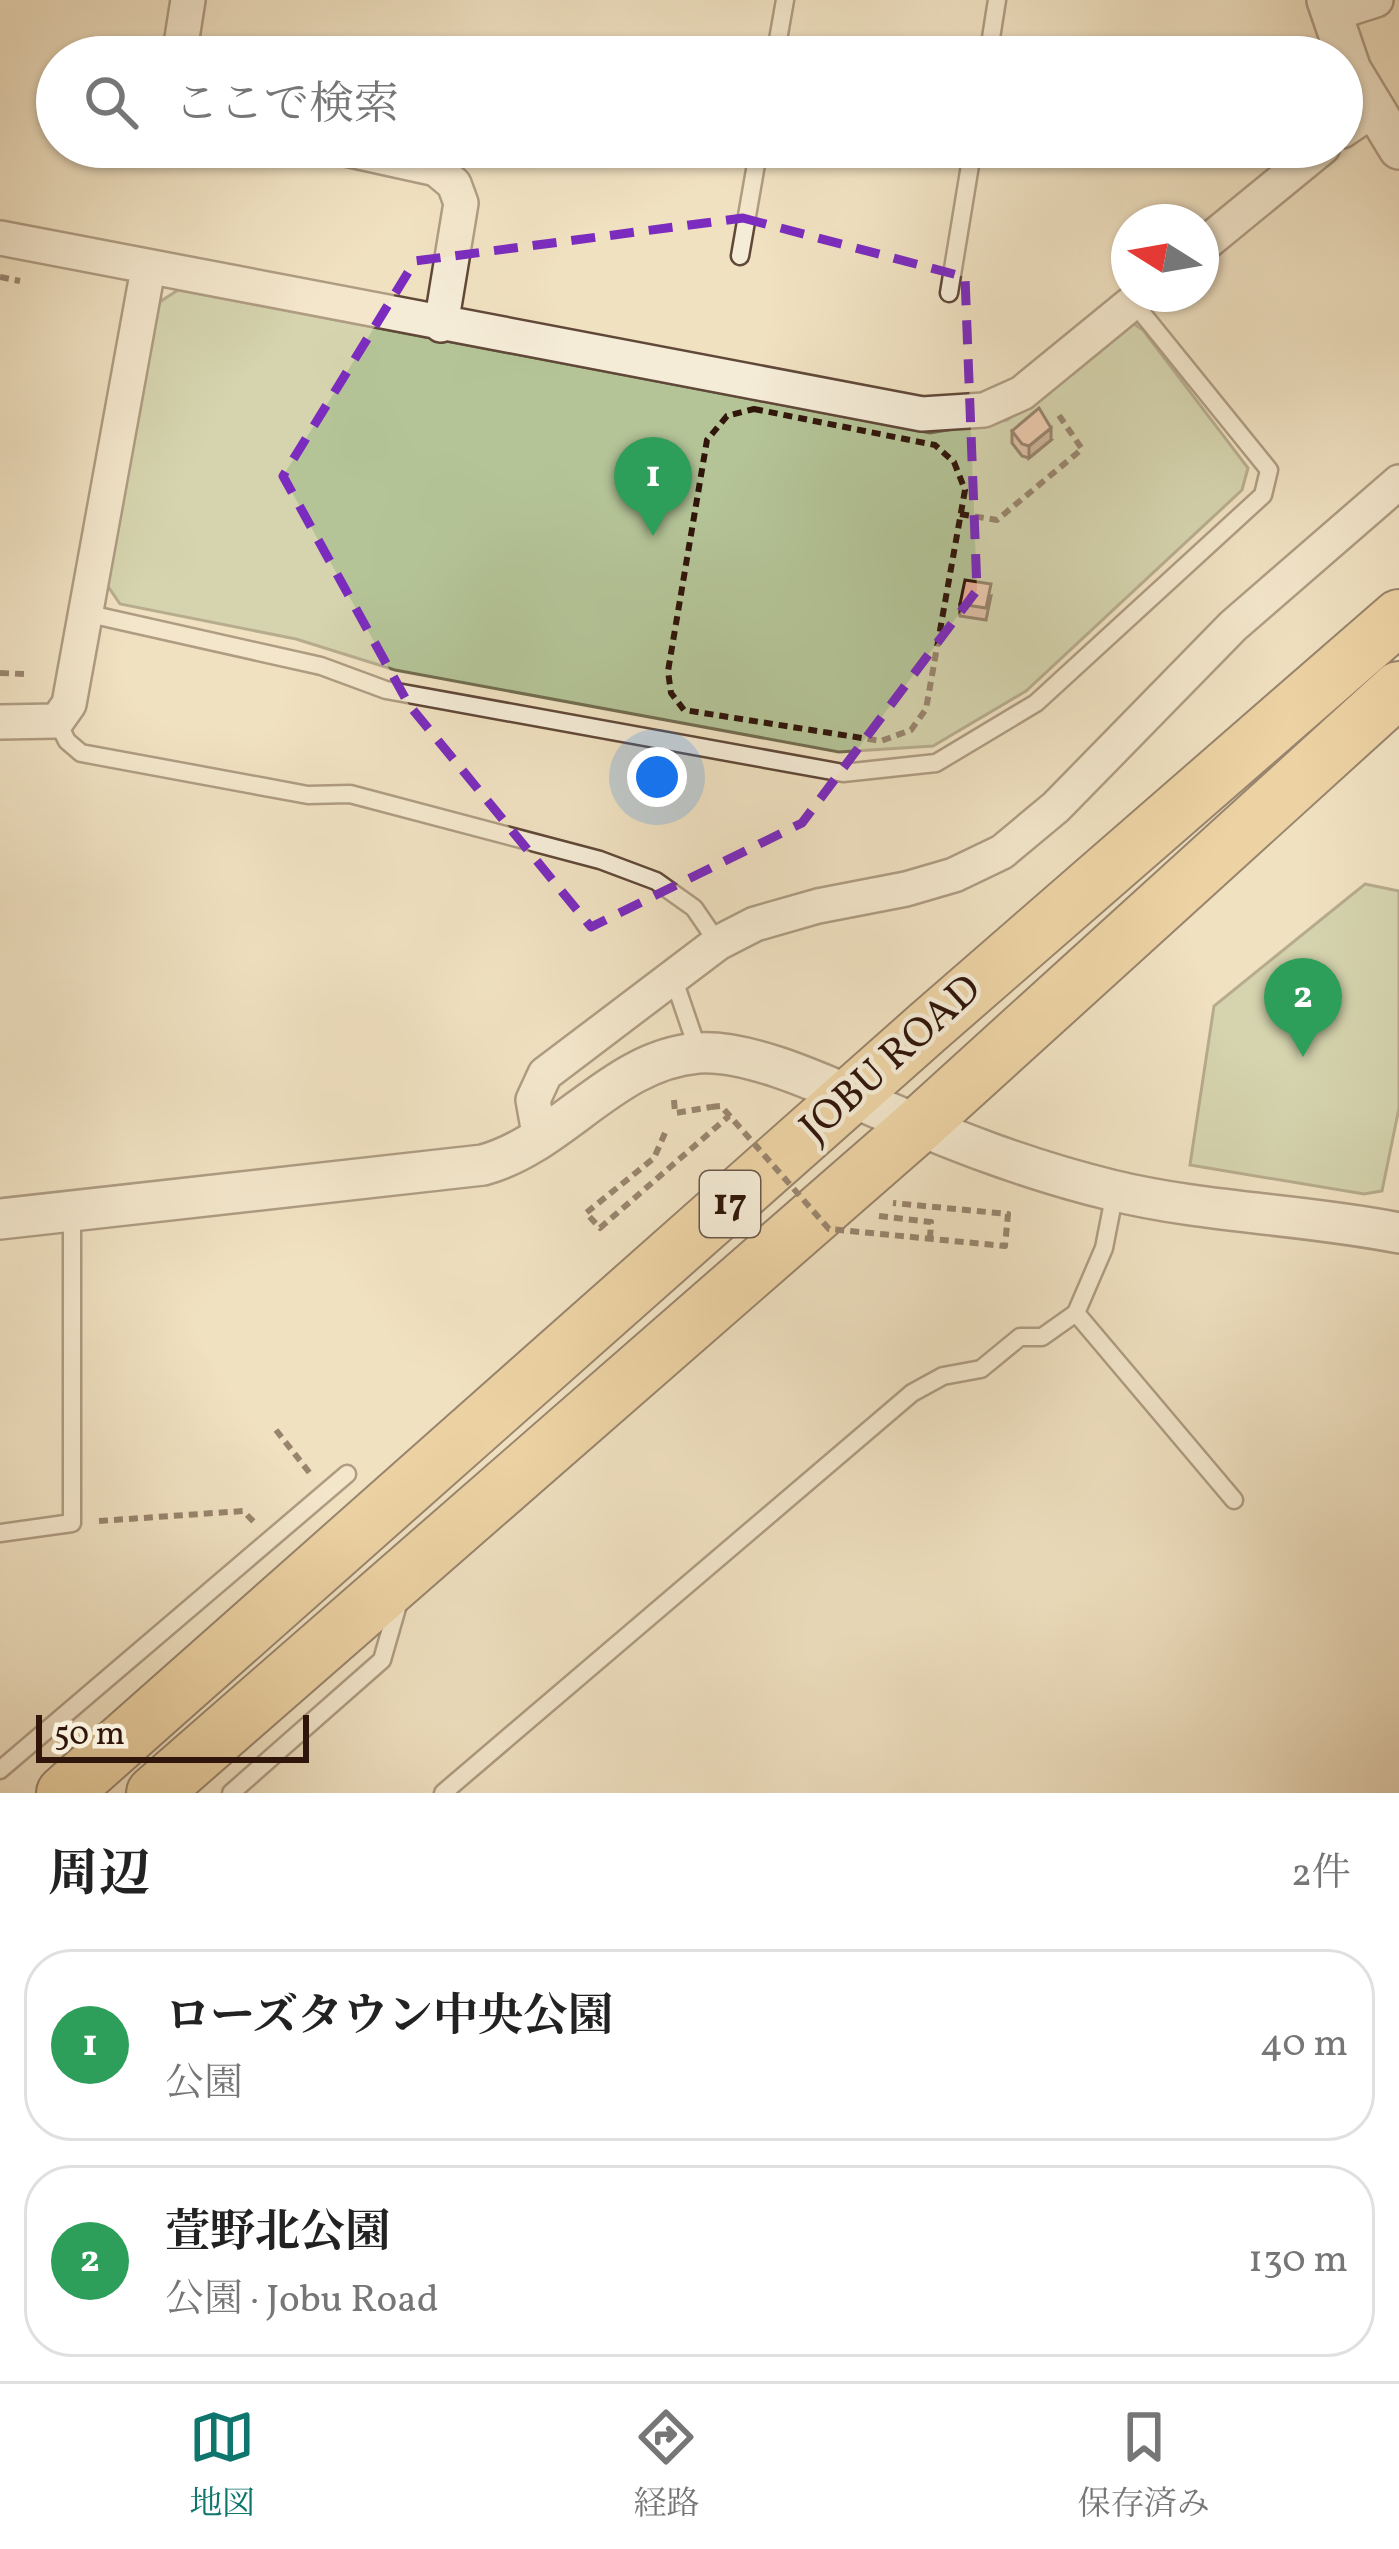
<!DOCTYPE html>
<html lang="ja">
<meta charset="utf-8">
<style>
:root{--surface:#fff;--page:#f2f2f2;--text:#222;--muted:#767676;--line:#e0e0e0;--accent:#0f766e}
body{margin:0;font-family:Vollkorn,"Noto Serif JP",serif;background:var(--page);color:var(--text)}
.compass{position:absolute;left:1111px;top:204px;width:108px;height:108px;border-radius:50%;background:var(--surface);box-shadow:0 3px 9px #0004;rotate:281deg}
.scale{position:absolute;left:36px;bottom:30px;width:273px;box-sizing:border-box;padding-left:12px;border:6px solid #30150a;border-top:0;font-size:33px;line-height:42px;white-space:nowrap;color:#30150a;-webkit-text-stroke:9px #f5ecd7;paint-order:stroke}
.you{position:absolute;left:657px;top:777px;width:42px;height:42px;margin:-30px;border:9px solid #fff;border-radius:50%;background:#1a73e8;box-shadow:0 0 0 18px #1a73e833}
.badge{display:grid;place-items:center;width:78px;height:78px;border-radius:50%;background:var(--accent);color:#fff;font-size:39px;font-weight:700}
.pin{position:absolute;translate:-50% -99px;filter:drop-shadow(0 3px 6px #0008)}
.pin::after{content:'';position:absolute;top:63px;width:42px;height:36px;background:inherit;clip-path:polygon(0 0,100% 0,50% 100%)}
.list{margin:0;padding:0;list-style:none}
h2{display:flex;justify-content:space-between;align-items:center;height:156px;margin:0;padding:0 48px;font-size:51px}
h2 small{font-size:39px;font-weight:400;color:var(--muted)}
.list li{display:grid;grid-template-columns:78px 1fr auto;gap:36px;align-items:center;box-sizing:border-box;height:192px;margin:0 24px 24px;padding:0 24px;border:3px solid var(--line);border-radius:48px}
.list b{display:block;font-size:45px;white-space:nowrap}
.list p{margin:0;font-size:39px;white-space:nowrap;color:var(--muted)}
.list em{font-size:39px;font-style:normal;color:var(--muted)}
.icon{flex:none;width:66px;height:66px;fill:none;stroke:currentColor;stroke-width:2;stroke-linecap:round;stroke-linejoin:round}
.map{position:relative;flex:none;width:1399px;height:1793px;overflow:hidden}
.search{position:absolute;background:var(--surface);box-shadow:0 3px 9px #0004;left:36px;right:36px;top:36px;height:132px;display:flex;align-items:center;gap:30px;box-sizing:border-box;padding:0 42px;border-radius:66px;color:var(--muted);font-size:45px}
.sheet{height:588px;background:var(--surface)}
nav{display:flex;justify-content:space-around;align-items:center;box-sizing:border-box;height:168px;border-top:3px solid var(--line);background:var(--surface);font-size:33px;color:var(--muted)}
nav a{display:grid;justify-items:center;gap:6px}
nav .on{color:var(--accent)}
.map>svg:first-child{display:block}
.green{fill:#b4c497;stroke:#726c50;stroke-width:3}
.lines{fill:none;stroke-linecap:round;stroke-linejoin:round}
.service-casing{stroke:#604838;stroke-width:21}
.minor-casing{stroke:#604838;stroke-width:38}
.tertiary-casing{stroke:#604838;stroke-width:44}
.trunk-casing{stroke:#30150a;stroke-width:58}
.path{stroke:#30150a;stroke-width:6;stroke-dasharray:9 6;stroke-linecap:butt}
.service{stroke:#f5ecd7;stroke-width:16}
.minor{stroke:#f5ecd7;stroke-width:33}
.tertiary{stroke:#f5ecd7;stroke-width:39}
.trunk{stroke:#e8c080;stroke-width:54}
.path-bridge{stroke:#30150a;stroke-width:6;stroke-dasharray:9 6;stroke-linecap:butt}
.wall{fill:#c89784;stroke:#30150a;stroke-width:3}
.shaded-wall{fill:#a27b6c;stroke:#30150a;stroke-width:3}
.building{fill:#e8b09a;stroke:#30150a;stroke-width:3}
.marked{fill:none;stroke:#7b2cbf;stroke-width:9;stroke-dasharray:24 15;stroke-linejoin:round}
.labels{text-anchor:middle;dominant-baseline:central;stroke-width:9;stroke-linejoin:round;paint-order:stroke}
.shield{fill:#f5ecd7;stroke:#6b5648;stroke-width:3}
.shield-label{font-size:39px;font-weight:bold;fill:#30150a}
.street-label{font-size:42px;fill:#30150a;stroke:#f5ecd7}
</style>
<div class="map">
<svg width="1399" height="1793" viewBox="0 0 1399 1793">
<rect width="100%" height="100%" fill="#f0e1c1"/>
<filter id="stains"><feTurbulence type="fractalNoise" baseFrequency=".00167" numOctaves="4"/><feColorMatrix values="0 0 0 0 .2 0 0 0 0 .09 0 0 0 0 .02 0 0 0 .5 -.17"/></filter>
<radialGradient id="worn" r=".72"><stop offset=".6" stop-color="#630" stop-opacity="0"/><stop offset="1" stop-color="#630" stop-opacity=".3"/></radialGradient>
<!-- green -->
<path class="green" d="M178,290L930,433L1007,420L1131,322L1143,330L1248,468L1242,490L1026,691L933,746L839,752L395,670L296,639L120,604L105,582L155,305Z
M1365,884L1399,891V1108L1382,1191L1364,1194L1190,1165L1214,1006Z"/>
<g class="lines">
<defs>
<path id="service" d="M775,57L785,0
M988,57L997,0
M740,256L759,147
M949,293L973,147
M85,613L321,666L386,690L843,773L936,763L1036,703L1263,495L1269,470L1133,302
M57,721L67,741L81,753L308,795L350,794L600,860L656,881L694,908L718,943
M673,977L699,1053
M1115,1192L1104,1248L1076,1313L1234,1500
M0,1533L72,1523V1212
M0,1770L347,1474
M231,1793L382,1660L399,1601
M443,1793L912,1393L943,1376L981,1369L1020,1337H1042L1076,1313"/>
<path id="minor" d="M1332,14L1376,0
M179,57L188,0
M1342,131L1373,110
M336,147L436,169L454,184L461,203L441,325
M0,238L922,414L984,410L1022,393L1143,294
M1201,247L1323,147
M0,722L57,721L69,704L148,269
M540,1139L533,1100L545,1074L718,943L755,924L818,906L906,889L954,875L1002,852L1056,807L1233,626L1399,482"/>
<path id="tertiary" d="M1327,0L1351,70L1399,149
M0,1219L483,1165C563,1143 612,1060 698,1053C748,1049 825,1085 871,1105C952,1140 1025,1169 1111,1190C1205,1213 1304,1214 1399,1233"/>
<path id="trunk" d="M64,1793L928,1027L1399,617
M154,1793L919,1125L1399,689"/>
</defs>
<!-- service casing -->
<use href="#service" class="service-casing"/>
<!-- minor casing -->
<use href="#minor" class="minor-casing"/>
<!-- tertiary casing -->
<use href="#tertiary" class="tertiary-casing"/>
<!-- trunk casing -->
<use href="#trunk" class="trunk-casing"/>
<!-- path -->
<path class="path" d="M0,277L20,281
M754,409L935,445L954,462L965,490L926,709L911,730L881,741L684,710L671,693L668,671L707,440L727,416Z
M960,514L997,520L1082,449L1056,411
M0,673L24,674
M674,1100L675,1113L711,1107
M665,1133L654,1158L586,1213L600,1228L729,1116
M879,1216L931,1222L930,1238
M276,1430L312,1476
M99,1521L243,1511L255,1523"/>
<!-- service -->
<use href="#service" class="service"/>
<!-- minor -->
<use href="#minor" class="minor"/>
<!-- tertiary -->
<use href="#tertiary" class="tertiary"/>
<!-- trunk -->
<use href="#trunk" class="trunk"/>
<!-- path-bridge -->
<path class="path-bridge" d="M711,1107L721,1106L829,1229L1005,1246L1008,1214L893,1203"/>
</g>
<!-- wall -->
<path class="wall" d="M1012,431L1051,440L1029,458L1022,456L1012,443Z
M991,596L986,620L960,616V604Z"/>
<!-- shaded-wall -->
<path class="shaded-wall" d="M1051,428V440L1029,458V446Z"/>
<!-- building -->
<path class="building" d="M1039,408L1051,428L1029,446L1022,444L1012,431Z
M965,580L991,584L986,608L960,604Z"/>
<!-- marked area -->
<path d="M0 0H1399V1793H0ZM743,218L965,277L977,590L802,823L591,927L409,705L283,476L415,261Z" fill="#f0e1c1" fill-opacity=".55" fill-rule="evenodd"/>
<path class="marked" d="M743,218L965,277L977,590L802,823L591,927L409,705L283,476L415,261Z"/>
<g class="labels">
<!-- shield labels -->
<rect class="shield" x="700" y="1171" width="60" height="66" rx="9"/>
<g class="shield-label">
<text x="730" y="1204">17</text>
</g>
<!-- street labels -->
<g class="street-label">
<text transform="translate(892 1060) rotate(-42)">JOBU ROAD</text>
</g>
</g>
<rect width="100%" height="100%" filter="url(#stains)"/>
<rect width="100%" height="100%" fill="url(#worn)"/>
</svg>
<svg class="compass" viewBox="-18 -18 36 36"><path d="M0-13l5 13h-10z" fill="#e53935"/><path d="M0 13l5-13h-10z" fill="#767676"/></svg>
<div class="scale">50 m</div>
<div class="you"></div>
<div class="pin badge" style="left:653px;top:536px;background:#2e9e5b">1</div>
<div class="pin badge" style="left:1303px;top:1057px;background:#2e9e5b">2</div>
<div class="search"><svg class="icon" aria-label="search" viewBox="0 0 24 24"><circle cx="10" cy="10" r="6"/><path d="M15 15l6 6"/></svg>ここで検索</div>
</div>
<section class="sheet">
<h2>周辺<small>2件</small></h2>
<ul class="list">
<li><span class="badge" style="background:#2e9e5b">1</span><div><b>ローズタウン中央公園</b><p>公園</p></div><em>40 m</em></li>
<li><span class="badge" style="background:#2e9e5b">2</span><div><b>萱野北公園</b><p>公園 · Jobu Road</p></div><em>130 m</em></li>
</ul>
</section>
<nav>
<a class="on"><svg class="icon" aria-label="map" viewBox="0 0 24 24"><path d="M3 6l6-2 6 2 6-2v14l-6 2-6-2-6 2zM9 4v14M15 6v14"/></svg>地図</a>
<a><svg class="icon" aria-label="directions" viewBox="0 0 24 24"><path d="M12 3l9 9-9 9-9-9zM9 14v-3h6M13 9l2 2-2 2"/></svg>経路</a>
<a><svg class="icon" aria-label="saved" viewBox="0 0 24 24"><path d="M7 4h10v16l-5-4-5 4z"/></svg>保存済み</a>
</nav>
